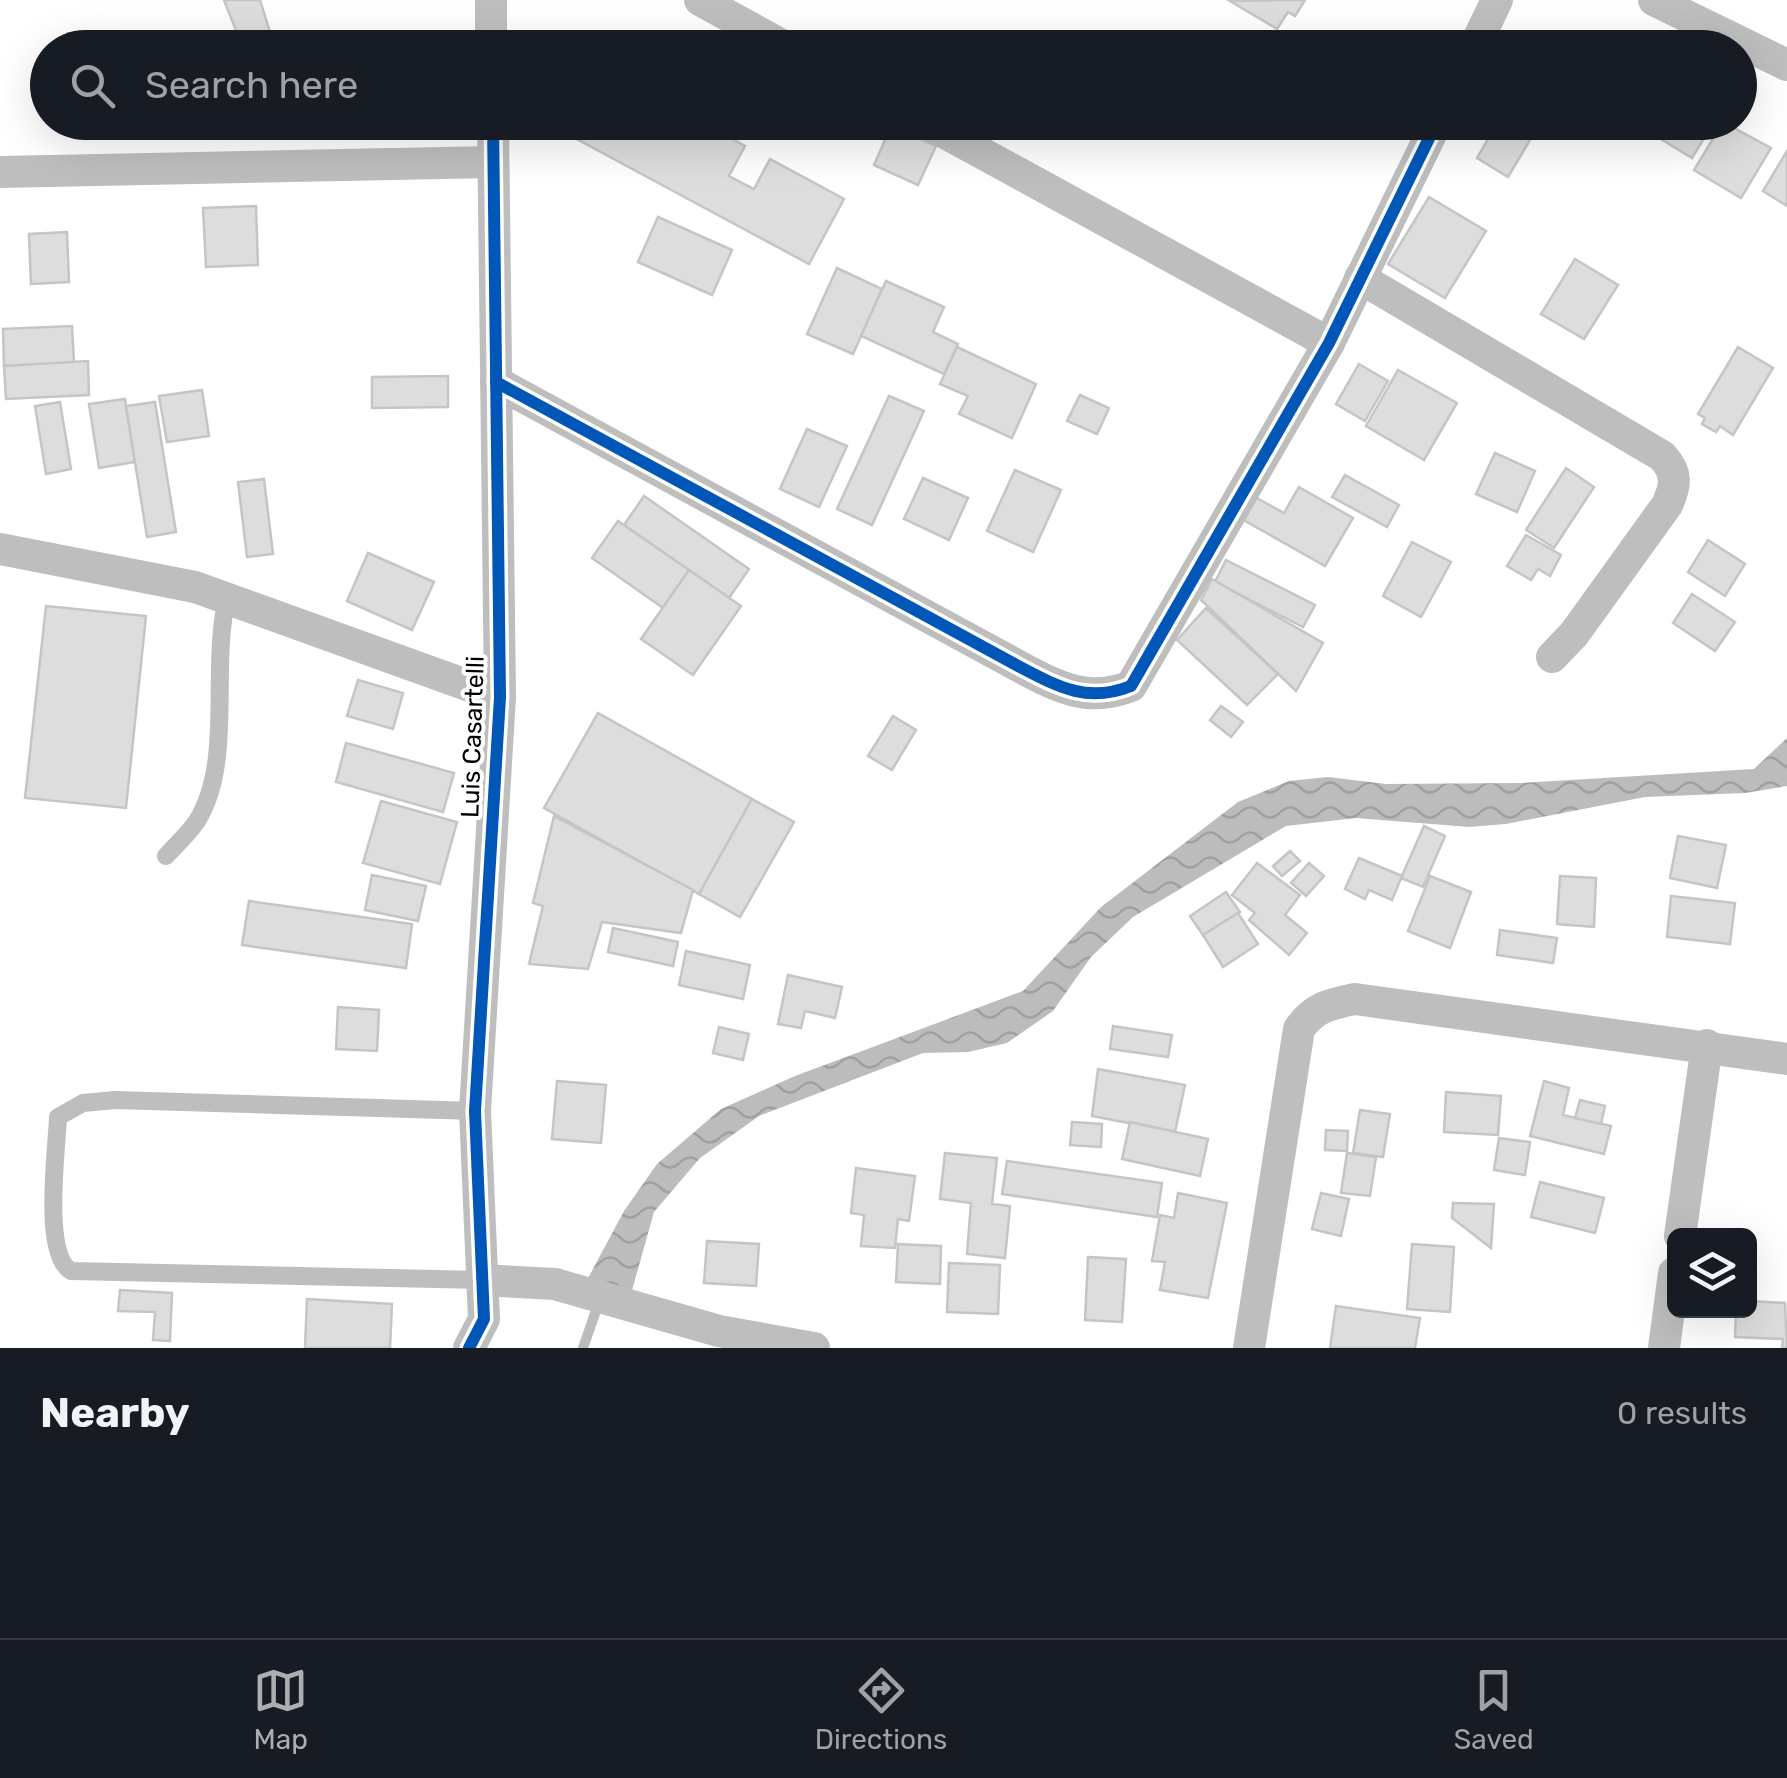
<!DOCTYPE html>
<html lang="en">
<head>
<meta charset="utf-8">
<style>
  :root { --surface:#171b24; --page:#242831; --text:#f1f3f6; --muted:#9ea1a6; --line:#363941; --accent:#adaeaf }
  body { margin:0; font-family:Rubik,sans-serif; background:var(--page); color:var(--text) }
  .controls { position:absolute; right:30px; bottom:30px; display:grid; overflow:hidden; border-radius:15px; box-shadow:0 10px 40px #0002 }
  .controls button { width:90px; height:90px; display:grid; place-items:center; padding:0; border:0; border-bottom:2px solid var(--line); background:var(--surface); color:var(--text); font:50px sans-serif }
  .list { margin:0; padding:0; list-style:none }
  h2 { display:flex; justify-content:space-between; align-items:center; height:130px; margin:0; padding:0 40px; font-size:42px }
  h2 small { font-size:32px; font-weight:400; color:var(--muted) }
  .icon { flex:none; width:55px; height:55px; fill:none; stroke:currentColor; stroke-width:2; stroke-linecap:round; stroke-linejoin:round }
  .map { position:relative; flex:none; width:1787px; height:1348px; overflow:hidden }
  .search { position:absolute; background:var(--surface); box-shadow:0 10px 40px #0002; left:30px; right:30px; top:30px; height:110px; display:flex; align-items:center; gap:25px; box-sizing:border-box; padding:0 35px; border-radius:55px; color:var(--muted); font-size:38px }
  .sheet { height:290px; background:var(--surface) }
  nav { display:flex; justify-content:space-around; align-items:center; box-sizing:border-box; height:140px; border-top:2px solid var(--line); background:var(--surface); font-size:28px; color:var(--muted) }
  nav a { display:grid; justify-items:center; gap:5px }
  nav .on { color:var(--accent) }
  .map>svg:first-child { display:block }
</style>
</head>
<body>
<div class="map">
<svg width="1787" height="1348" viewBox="0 0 1787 1348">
  <defs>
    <pattern id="water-waves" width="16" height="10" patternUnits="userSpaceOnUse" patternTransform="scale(2.5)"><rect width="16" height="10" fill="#bcbcbc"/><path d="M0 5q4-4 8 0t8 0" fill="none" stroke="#a0a0a0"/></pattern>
  </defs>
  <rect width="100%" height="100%" fill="#fff"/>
  <path fill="url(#water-waves)" d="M1787 738V786L1745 793 1645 797 1506 824 1469 827 1356 818 1286 826 1133 917 1091 957 1053 1011 1007 1043 968 1052 923 1053 759 1116 700 1158 654 1212 631 1294 586 1282 624 1211 657 1164 721 1109 795 1076 1023 991 1101 907 1238 802 1289 781 1328 777 1386 784 1521 783 1754 769Z"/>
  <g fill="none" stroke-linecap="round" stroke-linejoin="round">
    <path stroke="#bcbcbc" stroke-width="10" d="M583 1348 599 1302"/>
  </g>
  <g fill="#ddd" stroke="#c5c5c5" stroke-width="2.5">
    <path d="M224 0H260L275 48H243Z"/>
    <path d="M1305 0 1295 16 1288 12 1277 29 1230 1Z"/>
    <path d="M545 122H701L745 146 729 176 754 189 770 159 844 199 809 264Z"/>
    <path d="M1498 122 1530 140 1508 177 1477 158Z"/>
    <path d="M1633 122H1714L1692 158Z"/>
    <path d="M1723 122 1771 148 1741 198 1694 170Z"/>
    <path d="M891 126 936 146 918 185 874 165Z"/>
    <path d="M1787 151V206L1763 191Z"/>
    <path d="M1429 197 1486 231 1445 298 1388 264Z"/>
    <path d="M256 206 258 265 206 267 203 208Z"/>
    <path d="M658 217 732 250 712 295 638 262Z"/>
    <path d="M67 232 69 282 31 284 29 234Z"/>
    <path d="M1575 259 1618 285 1584 339 1541 314Z"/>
    <path d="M837 268 882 289 853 354 807 334Z"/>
    <path d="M886 281 944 307 933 332 958 344 944 374 861 336Z"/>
    <path d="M72 326 74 363 4 366 3 329Z"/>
    <path d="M957 347 1036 384 1012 438 959 414 968 396 940 384Z"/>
    <path d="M1738 347 1773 368 1733 435 1720 426 1716 432 1702 424 1705 418 1698 414Z"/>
    <path d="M88 361 89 395 6 399 4 366Z"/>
    <path d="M1359 364 1388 381 1365 421 1336 404Z"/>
    <path d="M1398 370 1457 403 1424 460 1366 426Z"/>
    <path d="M448 376V407L372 408V377Z"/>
    <path d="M202 390 209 436 167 442 159 396Z"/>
    <path d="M1080 395 1109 408 1097 434 1067 421Z"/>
    <path d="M889 396 924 411 872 525 837 509Z"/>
    <path d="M125 399 135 462 99 468 89 404Z"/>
    <path d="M60 402 71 469 46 474 35 406Z"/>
    <path d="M155 402 176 532 147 537 126 406Z"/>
    <path d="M807 429 847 446 819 507 780 489Z"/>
    <path d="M1495 453 1535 471 1517 512 1476 494Z"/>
    <path d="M1566 468 1594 487 1554 548 1526 530Z"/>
    <path d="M1015 470 1061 490 1033 552 987 531Z"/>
    <path d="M1345 475 1399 505 1387 527 1332 497Z"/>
    <path d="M923 478 968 498 949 540 904 519Z"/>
    <path d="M264 479 273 554 247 557 238 482Z"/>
    <path d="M1299 487 1353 518 1325 566 1240 518 1253 496 1284 513Z"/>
    <path d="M644 496 749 569 729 598 624 525Z"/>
    <path d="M618 521 689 570 663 608 592 558Z"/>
    <path d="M1526 535 1561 555 1550 576 1538 569 1531 580 1507 566Z"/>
    <path d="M1708 540 1745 564 1725 596 1688 572Z"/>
    <path d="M1412 542 1451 562 1421 617 1383 596Z"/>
    <path d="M368 553 434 582 412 630 347 601Z"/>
    <path d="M1226 560 1315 605 1303 627 1215 582Z"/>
    <path d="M689 570 741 606 693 675 641 639Z"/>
    <path d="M1212 579 1323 643 1296 691 1201 600Z"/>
    <path d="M1692 594 1735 622 1715 651 1673 623Z"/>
    <path d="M46 606 146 616 126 808 25 798Z"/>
    <path d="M1206 608 1278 674 1247 705 1177 640Z"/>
    <path d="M358 680 403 693 393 729 347 716Z"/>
    <path d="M1221 706 1243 722 1231 737 1210 720Z"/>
    <path d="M598 713 752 799 699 894 544 808Z"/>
    <path d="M893 716 916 730 892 770 868 756Z"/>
    <path d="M346 743 454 773 443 812 336 782Z"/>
    <path d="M752 799 794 822 740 917 699 894Z"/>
    <path d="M381 801 457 822 440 884 363 863Z"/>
    <path d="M554 816 693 890 681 933 602 922 588 969 529 964 543 906 533 903Z"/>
    <path d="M1424 826 1445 836 1423 887 1401 878Z"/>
    <path d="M1678 836 1726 845 1717 888 1670 878Z"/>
    <path d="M1290 851 1300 861 1282 876 1273 866Z"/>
    <path d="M1359 858 1402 876 1392 900 1369 890 1365 899 1345 889Z"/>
    <path d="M1257 863 1300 895 1285 915 1307 933 1289 955 1249 920 1255 913 1232 895Z"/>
    <path d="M1309 863 1324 876 1306 896 1291 883Z"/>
    <path d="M372 875 426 886 418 921 365 910Z"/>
    <path d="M1430 876 1471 892 1450 948 1408 931Z"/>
    <path d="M1560 876 1596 878 1594 927 1557 924Z"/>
    <path d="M1226 892 1240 912 1203 935 1190 916Z"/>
    <path d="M1671 896 1735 903 1730 944 1667 937Z"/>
    <path d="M249 901 412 924 406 968 242 945Z"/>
    <path d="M1238 913 1258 944 1223 967 1203 935Z"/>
    <path d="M613 928 678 942 673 966 608 952Z"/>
    <path d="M1500 930 1557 938 1553 963 1497 955Z"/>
    <path d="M686 951 750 965 743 999 679 985Z"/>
    <path d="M788 975 842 987 835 1018 805 1011 801 1028 778 1024Z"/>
    <path d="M338 1007 379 1010 377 1051 336 1049Z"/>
    <path d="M1113 1026 1172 1035 1168 1057 1110 1049Z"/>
    <path d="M719 1027 749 1034 743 1060 713 1053Z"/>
    <path d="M1098 1069 1185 1085 1175 1132 1092 1116Z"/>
    <path d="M557 1081 606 1085 601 1143 552 1139Z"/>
    <path d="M1544 1081 1569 1088 1563 1115 1611 1126 1604 1154 1530 1136Z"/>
    <path d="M1446 1092 1501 1096 1498 1135 1444 1132Z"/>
    <path d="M1580 1100 1605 1106 1601 1124 1575 1118Z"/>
    <path d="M1360 1110 1390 1114 1383 1157 1353 1153Z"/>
    <path d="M1072 1122 1102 1124 1101 1147 1070 1145Z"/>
    <path d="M1130 1122 1208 1139 1200 1176 1122 1159Z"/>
    <path d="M1326 1130 1348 1131 1347 1151 1325 1150Z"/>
    <path d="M1499 1138 1530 1142 1525 1175 1494 1170Z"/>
    <path d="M945 1153 997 1158 992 1204 1010 1206 1005 1258 967 1254 971 1203 940 1199Z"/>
    <path d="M1347 1153 1376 1157 1370 1196 1341 1193Z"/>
    <path d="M1007 1161 1162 1183 1157 1217 1002 1194Z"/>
    <path d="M856 1168 915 1176 909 1221 898 1219 895 1248 861 1246 864 1215 851 1213Z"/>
    <path d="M1540 1182 1604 1198 1595 1233 1531 1217Z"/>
    <path d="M1178 1193 1227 1203 1208 1298 1160 1290 1165 1262 1152 1261 1160 1215 1174 1218Z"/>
    <path d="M1321 1193 1349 1199 1341 1236 1312 1229Z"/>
    <path d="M1453 1203 1494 1204 1491 1248 1452 1218Z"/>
    <path d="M707 1241 759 1244 756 1286 704 1283Z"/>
    <path d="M898 1244 941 1246 940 1284 896 1282Z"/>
    <path d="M1412 1244 1454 1247 1450 1312 1407 1309Z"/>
    <path d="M1088 1257 1126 1259 1122 1322 1085 1320Z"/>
    <path d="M949 1263 1000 1265 998 1314 947 1312Z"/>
    <path d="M120 1290 172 1293 170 1341 153 1340 155 1312 118 1311Z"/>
    <path d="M307 1299 392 1304 390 1348H305Z"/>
    <path d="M1750 1301 1785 1303 1787 1348H1782L1783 1339 1735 1337 1736 1310H1750Z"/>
    <path d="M1336 1306 1420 1318 1415 1348H1330Z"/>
  </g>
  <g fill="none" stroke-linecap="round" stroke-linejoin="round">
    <g stroke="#bebebe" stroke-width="18">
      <path d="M166 856C176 845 189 833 197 821 234 762 210 667 227 599"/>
      <path d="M475 1111 115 1100 83 1103 58 1117C57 1149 42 1254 71 1271L481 1280"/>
    </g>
    <g stroke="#bebebe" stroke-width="32">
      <path d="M491 0V48"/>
      <path d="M700 0 787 48"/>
      <path d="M1654 0 1787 65"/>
      <path d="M1474 48 1497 0"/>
      <path d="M925 122 1329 343"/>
      <path d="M0 172 493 162"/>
      <path d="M1360 278 1662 456C1678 473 1676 485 1667 505L1574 634 1552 657"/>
      <path d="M496 382 1022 668C1060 688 1089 703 1131 686L1329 343 1437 122"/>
      <path d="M0 549 195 587 500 697"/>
      <path d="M1680 1236 1707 1045"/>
      <path d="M481 1280 555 1284 719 1331 814 1348"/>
      <path d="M469 1348 484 1319 475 1111 500 697 493 122"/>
      <path d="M1249 1348 1299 1029C1314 1007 1330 1004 1355 999L1787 1059"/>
      <path d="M1664 1348 1674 1273"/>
    </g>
    <defs>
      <g id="cycleway">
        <path d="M496 382 1022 668C1060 688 1089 703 1131 686L1329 343 1437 122"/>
        <path d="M469 1348 484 1319 475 1111 500 697 493 122"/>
      </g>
    </defs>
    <use href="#cycleway" stroke="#fff" stroke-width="19"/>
    <use href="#cycleway" stroke="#0057b8" stroke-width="12"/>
  </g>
  <g text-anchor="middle" stroke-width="8" stroke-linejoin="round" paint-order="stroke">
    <g font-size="25" fill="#000" stroke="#fff">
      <text transform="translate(472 737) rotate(-88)" y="9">Luis Casartelli</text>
    </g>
  </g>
</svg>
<div class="controls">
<button><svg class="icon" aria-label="layers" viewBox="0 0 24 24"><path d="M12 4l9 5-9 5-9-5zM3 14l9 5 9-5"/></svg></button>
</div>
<div class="search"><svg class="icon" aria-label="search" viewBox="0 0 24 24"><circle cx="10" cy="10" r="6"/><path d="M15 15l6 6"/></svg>Search here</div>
</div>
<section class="sheet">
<h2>Nearby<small>0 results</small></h2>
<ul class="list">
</ul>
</section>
<nav>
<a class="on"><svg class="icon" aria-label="map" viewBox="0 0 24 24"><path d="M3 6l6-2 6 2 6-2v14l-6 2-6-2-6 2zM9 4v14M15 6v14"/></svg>Map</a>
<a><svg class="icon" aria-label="directions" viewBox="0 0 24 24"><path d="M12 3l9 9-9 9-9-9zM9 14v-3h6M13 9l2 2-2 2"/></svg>Directions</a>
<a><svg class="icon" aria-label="saved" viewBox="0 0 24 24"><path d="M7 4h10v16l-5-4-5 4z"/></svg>Saved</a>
</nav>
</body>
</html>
